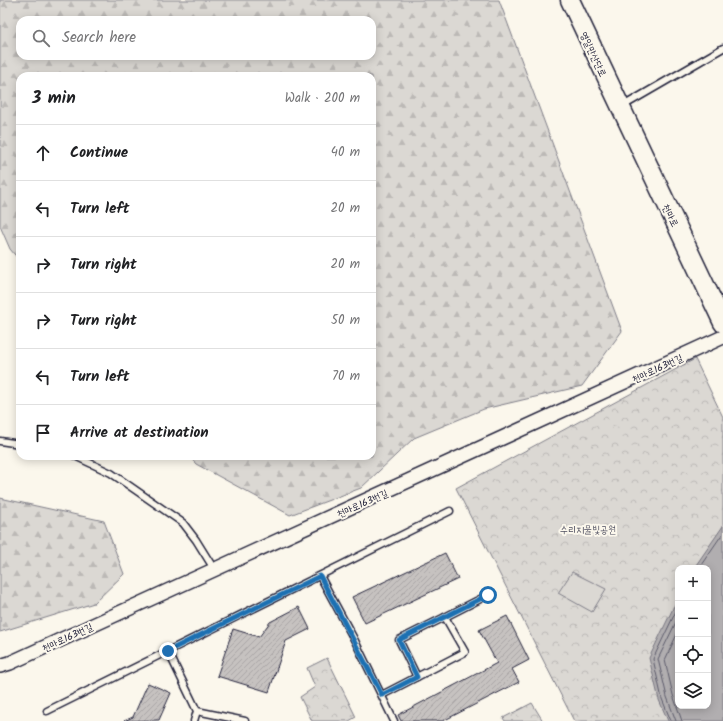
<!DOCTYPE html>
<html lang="en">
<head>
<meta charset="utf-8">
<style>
  :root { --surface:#fff; --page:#f2f2f2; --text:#202124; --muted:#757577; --line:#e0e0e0 }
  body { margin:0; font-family:Kalam,"Poor Story",sans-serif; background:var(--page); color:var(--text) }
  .controls { position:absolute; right:12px; bottom:12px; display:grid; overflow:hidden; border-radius:8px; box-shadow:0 2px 10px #0003 }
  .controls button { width:36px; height:36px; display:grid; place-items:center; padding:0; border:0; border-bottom:1px solid var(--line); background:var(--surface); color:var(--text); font:20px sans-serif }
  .stop { position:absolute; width:12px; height:12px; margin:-9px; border:3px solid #1f6fb2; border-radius:50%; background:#fff }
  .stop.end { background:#1f6fb2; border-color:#fff; box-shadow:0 1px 4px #0008 }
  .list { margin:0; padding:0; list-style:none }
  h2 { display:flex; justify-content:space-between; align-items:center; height:52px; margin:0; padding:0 16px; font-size:17px }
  h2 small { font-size:13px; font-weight:400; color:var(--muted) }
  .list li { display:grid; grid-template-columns:26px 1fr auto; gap:12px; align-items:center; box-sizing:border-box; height:56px; padding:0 16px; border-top:1px solid var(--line) }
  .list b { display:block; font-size:15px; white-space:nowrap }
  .list em { font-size:13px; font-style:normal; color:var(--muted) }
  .icon { flex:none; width:22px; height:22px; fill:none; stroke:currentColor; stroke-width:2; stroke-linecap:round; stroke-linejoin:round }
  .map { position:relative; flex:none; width:723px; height:721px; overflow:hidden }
  .search { position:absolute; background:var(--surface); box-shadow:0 2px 10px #0003; left:16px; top:16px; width:360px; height:44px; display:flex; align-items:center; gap:10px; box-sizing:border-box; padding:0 14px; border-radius:12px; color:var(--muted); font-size:15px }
  .panel { position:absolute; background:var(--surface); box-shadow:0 2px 10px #0003; left:16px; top:72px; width:360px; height:388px; border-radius:12px }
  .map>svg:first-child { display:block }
</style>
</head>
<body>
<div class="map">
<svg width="723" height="721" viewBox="0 0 723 721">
  <defs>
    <pattern id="forest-firs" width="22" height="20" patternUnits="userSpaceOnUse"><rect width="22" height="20" fill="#dbd8d3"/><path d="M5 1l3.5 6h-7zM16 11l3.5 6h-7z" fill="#bcb9b6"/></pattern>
    <pattern id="park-crowns" width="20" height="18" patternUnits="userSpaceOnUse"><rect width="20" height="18" fill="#dbd8d3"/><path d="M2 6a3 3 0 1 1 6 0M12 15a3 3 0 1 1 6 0" fill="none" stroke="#bcb9b6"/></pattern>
    <pattern id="building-hatch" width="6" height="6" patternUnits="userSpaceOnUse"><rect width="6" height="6" fill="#c6c2c0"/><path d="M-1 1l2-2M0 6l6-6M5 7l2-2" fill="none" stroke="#aaa6a6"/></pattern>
  </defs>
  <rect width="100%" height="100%" fill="#fbf7ec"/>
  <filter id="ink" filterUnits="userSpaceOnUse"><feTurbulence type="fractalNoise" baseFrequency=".025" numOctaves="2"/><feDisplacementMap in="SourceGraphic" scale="8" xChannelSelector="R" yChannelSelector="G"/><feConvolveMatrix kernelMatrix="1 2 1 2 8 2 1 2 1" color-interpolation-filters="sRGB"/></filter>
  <g filter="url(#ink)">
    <g fill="url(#forest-firs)" stroke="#7e7d87" fill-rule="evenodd">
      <path d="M0 0H499L622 331 582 386 484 409 414 438 361 488 290 515 196 464 189 456H372V76H20V261L10 249 0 226ZM20 20H372V56H20Z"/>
      <path d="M0 498 104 521 124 574 94 603 0 632Z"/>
    </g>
    <g fill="url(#park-crowns)" stroke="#7e7d87" fill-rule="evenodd">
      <path d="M695 359 723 417V721H574L456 488ZM678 568H708V706H678Z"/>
      <path d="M327 658 356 717 349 721H312L300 697 315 687 307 668Z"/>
      <path d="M532 703 543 721H505L503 718Z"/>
    </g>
    <path fill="#dbd8d3" stroke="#7e7d87" d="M572 572 606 589 592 612 558 593Z"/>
    <path fill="#b1aeb0" stroke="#787681" d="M723 526V721H668L659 700 649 658 678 598V706H708V568H694Z"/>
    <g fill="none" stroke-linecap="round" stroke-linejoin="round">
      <g stroke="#5b5a6a" stroke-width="1">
        <path d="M699 568 723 533"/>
        <path d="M678 632 665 660 673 695 682 721"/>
        <path d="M671 721 662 699 653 659 678 607"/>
        <path d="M676 721 667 697 658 659 678 618"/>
      </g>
    </g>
    <g fill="url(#building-hatch)" stroke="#22223b">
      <path d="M445 553 458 579 365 623 352 597Z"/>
      <path d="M299 607 310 629 286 641 269 692 217 676 233 629 259 637 270 622Z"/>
      <path d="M507 616 529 660 512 669 519 682 443 721H401L398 715 497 663 479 630Z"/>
      <path d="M148 683 171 693 159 720 124 721 133 717Z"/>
    </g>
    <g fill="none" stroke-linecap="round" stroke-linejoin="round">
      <defs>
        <g id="lane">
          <path d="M623 106 723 48"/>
          <path d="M0 441 20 444"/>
          <path d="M75 456 111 473 183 523 196 540 214 569"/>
          <path d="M320 576 355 641 394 721"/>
          <path d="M168 651 197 711 194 721"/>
          <path d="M417 677 399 640 445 617"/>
          <path d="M382 695 465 652 445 617 488 595"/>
          <path d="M47 711 450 511"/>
          <path d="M197 711 245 721"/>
        </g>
        <path id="street" d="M0 666 10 663C248 554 486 446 723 337"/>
        <path id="secondary" d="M570 0 723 323"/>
      </defs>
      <use href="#lane" stroke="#22223b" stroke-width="9"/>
      <use href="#street" stroke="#22223b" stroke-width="16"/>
      <use href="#secondary" stroke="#22223b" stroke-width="21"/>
      <use href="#lane" stroke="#fbf7ec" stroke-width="6"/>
      <use href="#street" stroke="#fbf7ec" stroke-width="13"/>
      <use href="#secondary" stroke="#fbf7ec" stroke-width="18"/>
    </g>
  </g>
  <g fill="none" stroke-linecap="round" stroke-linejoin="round" filter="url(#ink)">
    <path stroke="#1f6fb2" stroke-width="5" d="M168 651 320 576 382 695 417 677 399 640 488 595"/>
  </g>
  <g text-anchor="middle" stroke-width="4" stroke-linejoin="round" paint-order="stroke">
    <g font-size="10" fill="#22223b" stroke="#fbf7ec">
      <text transform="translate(594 54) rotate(65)" y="4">영일만산단로</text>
      <text transform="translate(671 215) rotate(64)" y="4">천마로</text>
      <text transform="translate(657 368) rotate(-25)" y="4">천마로163번길</text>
      <text transform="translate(362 503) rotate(-24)" y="4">천마로163번길</text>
      <text transform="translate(67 637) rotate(-25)" y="4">천마로163번길</text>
    </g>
    <g font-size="10" fill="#505061" stroke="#fbf7ec">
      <text x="588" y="533">수리지물빛공원</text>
    </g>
  </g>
</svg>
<div class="controls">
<button>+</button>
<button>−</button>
<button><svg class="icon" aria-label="locate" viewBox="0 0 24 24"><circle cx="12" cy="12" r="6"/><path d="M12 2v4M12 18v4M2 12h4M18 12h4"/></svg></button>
<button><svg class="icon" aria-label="layers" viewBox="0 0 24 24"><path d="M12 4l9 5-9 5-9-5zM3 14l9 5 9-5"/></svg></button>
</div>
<div class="stop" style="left:488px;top:595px"></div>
<div class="stop end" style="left:168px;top:651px"></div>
<div class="search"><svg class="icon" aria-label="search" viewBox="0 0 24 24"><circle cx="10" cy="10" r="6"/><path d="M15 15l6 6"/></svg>Search here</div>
<section class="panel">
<h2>3 min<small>Walk · 200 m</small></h2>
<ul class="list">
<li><svg class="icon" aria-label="ahead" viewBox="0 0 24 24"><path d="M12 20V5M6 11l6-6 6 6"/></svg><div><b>Continue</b></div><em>40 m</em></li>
<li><svg class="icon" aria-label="left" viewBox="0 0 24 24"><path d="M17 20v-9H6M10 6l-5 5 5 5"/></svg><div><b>Turn left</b></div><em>20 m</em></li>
<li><svg class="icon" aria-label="right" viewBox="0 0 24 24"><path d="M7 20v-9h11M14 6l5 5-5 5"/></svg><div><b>Turn right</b></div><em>20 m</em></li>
<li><svg class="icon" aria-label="right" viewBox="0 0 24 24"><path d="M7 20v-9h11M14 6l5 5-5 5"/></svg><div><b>Turn right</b></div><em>50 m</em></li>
<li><svg class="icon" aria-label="left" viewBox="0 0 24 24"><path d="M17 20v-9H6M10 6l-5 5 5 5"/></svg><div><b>Turn left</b></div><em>70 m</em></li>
<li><svg class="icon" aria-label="arrive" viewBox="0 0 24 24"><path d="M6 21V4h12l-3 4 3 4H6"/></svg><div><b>Arrive at destination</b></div></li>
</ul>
</section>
</div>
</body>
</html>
